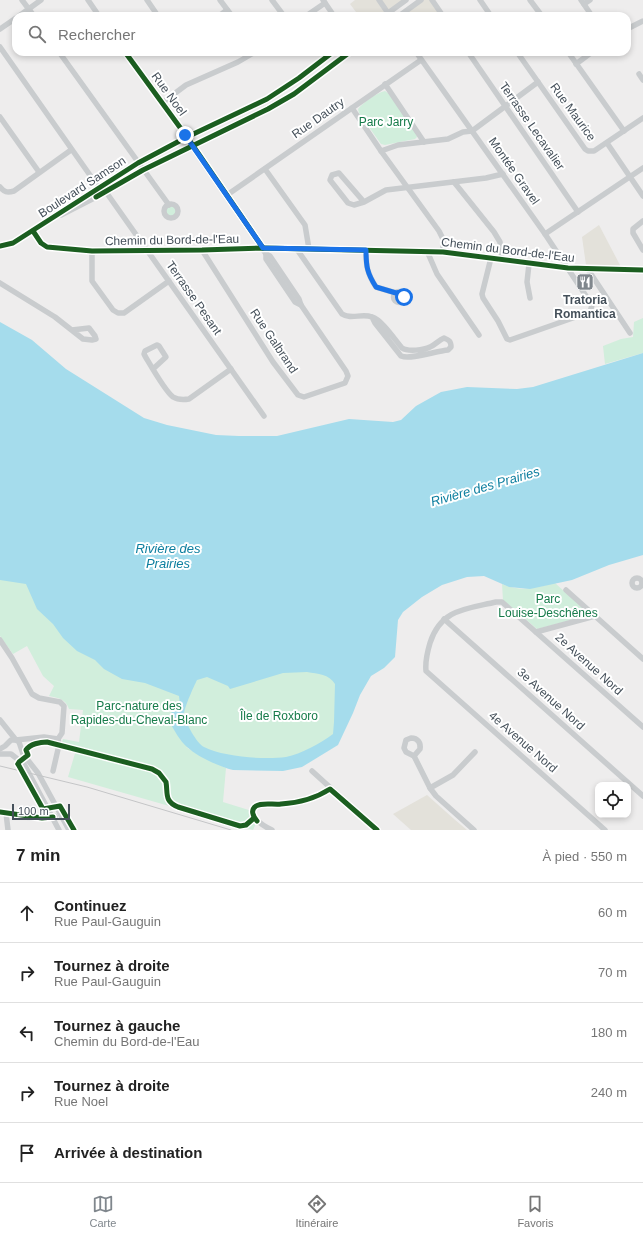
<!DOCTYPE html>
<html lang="fr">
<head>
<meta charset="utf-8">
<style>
  :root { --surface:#fff; --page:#f2f2f2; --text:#222; --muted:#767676; --line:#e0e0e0; --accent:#80878d }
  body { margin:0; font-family:Helvetica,sans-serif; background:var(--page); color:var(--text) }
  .controls { position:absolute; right:12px; bottom:12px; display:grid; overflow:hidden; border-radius:8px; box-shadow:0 2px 6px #0003 }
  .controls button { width:36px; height:36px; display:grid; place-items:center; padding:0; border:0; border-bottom:1px solid var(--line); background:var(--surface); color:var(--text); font:20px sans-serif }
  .scale { position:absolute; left:12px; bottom:10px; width:58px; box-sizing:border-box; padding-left:4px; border:2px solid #45505a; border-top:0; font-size:11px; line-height:14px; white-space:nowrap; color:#45505a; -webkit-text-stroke:3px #fff; paint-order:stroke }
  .stop { position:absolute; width:12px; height:12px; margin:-9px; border:3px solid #1a73e8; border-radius:50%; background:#fff }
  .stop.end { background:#1a73e8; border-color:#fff; box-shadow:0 1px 4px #0008 }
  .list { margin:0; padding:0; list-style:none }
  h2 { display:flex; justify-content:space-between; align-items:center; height:52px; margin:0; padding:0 16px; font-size:17px }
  h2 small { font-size:13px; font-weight:400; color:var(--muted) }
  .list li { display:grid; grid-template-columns:26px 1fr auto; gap:12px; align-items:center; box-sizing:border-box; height:60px; padding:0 16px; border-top:1px solid var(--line) }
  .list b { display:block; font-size:15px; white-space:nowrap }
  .list p { margin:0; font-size:13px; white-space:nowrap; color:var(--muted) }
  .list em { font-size:13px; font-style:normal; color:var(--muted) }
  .icon { flex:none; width:22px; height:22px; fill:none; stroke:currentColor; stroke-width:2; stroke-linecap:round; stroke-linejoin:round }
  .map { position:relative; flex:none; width:643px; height:830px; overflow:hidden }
  .search { position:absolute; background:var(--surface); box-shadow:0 2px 6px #0003; left:12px; right:12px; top:12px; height:44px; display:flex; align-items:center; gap:10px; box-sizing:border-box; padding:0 14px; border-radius:12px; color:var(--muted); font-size:15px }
  .sheet { height:352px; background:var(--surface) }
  nav { display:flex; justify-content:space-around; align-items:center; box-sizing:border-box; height:56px; border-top:1px solid var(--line); background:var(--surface); font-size:11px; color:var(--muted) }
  nav a { display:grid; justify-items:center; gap:2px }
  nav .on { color:var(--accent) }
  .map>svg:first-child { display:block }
</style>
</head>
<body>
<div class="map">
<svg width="643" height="830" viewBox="0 0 643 830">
  <rect width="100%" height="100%" fill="#eeeded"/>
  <g fill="#e3e1da">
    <path d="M355 0H404L384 16H359L350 4Z"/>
    <path d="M421 0H432L443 16H399Z"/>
    <path d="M599 225 621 267 586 265 582 237Z"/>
    <path d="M427 795 454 819 467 830H411L393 814Z"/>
  </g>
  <g fill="#d1eedc">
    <path d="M385 91 389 94 416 133 417 137 415 139 385 145 381 144 359 113 358 109C364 102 376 93 385 91Z"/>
    <circle cx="171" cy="211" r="7"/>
    <path d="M643 318V353L605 364 603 346 621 339 633 337 634 322Z"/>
    <path d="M0 548 344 656 337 737 295 762 248 765 186 747 194 752 226 768 223 802 252 811 257 821 253 830 68 777 76 750 61 746 63 739 79 742 83 710 69 709C66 699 58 698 49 696L54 686 43 676 27 646 13 654 0 636Z"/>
    <path d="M555 583 586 611V616L537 629 503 600 502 584C522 593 535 587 555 583Z"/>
  </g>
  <path fill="#a5dcec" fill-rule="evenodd" d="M0 322 32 340 66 369 144 418 167 425 216 435 239 436H277L349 419 393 422 401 420 416 406 441 392 467 387 517 389 533 387 643 353V555L609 565 572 580 530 589 509 587 484 576 467 577 442 585 422 597 403 612 398 620 395 657 384 668 371 676 360 695 353 713 338 745 302 767 283 771 233 770C220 767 198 757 187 747 180 741 174 730 169 721L170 714 180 704 179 696 145 683 122 679 104 669 95 660 77 651 63 638 53 624 37 609 26 584 0 580ZM307 672C318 674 329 674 335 684L334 722 333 734C321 743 301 754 286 757 265 760 224 757 204 747 197 744 185 722 184 714 184 708 194 686 197 680L207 677 228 686 230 689 283 673Z"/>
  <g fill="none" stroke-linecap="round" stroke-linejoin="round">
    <g stroke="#c9ccce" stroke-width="5.5">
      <path d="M22 0 34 16"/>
      <path d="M88 0 99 16"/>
      <path d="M147 0 158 16"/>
      <path d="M220 0 232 16"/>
      <path d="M272 0 284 16"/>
      <path d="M323 0 334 16"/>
      <path d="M379 0 390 16"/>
      <path d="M432 0 443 16"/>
      <path d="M480 0 491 16"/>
      <path d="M530 0 542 16"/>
      <path d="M581 0 592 16"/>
      <path d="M584 4 590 0"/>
      <path d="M19 16 41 0"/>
      <path d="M219 16 227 10"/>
      <path d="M306 16 325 3"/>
      <path d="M384 16 406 0"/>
      <path d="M399 16 421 0"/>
      <path d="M0 29 16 18"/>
      <path d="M627 29 643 21"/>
      <path d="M0 47 99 188"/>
      <path d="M59 52 169 205"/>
      <path d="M125 52 187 137 266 254 270 256 299 299 301 305 346 371 348 376 345 383 304 397 298 395 273 362 202 250"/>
      <path d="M416 52 545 234 592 305 590 312 510 340 507 339 498 321 483 298 482 294 491 258"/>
      <path d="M468 52 578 212"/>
      <path d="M517 52 585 149 588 151H594L643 118"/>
      <path d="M568 52 624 131"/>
      <path d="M576 64 592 52"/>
      <path d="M639 74 643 80"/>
      <path d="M385 84 424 142"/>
      <path d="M162 103 186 85 238 62 255 52"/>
      <path d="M352 108 381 151 439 231 443 239V252"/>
      <path d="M0 117 39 172"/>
      <path d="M607 143 643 196"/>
      <path d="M381 151 398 145 448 139 463 132 472 131 538 82"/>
      <path d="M265 169 305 225 309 249"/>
      <path d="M454 182 494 232 500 242 502 260"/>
      <path d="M0 187C4 192 7 193 14 191L71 150"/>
      <path d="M106 192 264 416"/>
      <path d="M227 195 421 60"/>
      <path d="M364 202 339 173 332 175 330 180 348 203 354 205 364 202 386 190 486 178 503 174"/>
      <circle cx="171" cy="211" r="7"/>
      <path d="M61 215 106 192 143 170 268 109 294 94 350 52"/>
      <path d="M643 221 633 229V233L643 250"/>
      <path d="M33 231 41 243 47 247 92 251 202 250 263 248 443 252 568 268 643 270"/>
      <path d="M545 234 643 168"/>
      <path d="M0 246 13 243 138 163 187 137 267 99 299 78 333 52"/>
      <path d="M296 248 342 314C351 320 362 313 372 317 382 320 395 340 402 348 408 352 424 350 430 347 435 345 439 340 444 338 449 340 451 341 451 347L448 350C436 351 411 360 401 356L375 323 372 317"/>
      <path d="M366 250C366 266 367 273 376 287L396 293"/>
      <path d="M92 251V281L113 310 118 313H124L169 281"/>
      <path d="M427 251 437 274 479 335"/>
      <path d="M266 254V259L295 302 301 305"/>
      <path d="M529 264 527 282 530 298"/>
      <path d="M587 268 630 333"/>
      <path d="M0 283 55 317 83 339 92 340 96 339 95 336 89 328 72 330"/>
      <circle cx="399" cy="297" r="5.5"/>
      <path d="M153 369 166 357 159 346 157 345 145 351 144 354 145 356C151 366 165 391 173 397 178 400 183 400 189 399L231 369"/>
      <circle cx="637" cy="583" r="5"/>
      <path d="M566 590 643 659"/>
      <path d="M444 619 643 796"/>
      <path d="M536 632 595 616"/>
      <path d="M0 640 12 658 32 694 39 698 60 702 64 706 62 733 58 739"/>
      <path d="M0 720 16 740 44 737 58 739"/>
      <path d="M411 738C418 738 421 743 420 749L414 756 406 752 404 748 406 740Z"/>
      <path d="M0 749 5 746 11 740H16L19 742 23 754 38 773 69 830"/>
      <path d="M0 754H11L24 764 59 830"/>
      <path d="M414 756 430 788 436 796 474 830"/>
      <path d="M53 771 59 745 58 739"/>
      <path d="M312 771 377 830"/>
      <path d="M430 788 453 775 475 752"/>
      <path d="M0 812C15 815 42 822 55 816"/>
      <path d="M6 813 8 830"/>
      <path d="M272 830C265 827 240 812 258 805 264 802 273 805 280 804 297 803 316 798 330 789"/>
      <path d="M605 830 426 671C425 661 427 653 430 643 441 609 466 609 496 602H502L643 727"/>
    </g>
    <path stroke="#c4c5c7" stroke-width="1" d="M0 766 87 787 231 830"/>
    <defs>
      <g id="cycleway">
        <path d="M125 52 187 137 263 248"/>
        <path d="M96 197 143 170 268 109 294 94 350 52"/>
        <path d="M33 231 41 243 47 247 92 251 202 250 263 248 443 252 568 268 643 270"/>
        <path d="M0 246 13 243 138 163 187 137 267 99 299 78 333 52"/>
        <path d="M18 764 19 762 28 755 26 750C30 744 40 742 47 742L152 769 159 773 166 782C168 794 164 801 178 807L240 826 246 825 254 818"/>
        <path d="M18 764 43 809 60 806 74 830"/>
        <path d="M0 812 42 818 53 817"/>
        <path d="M257 821C253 816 250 810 256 806 262 802 274 805 281 804 298 803 316 798 330 789L377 830"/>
      </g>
    </defs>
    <use href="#cycleway" stroke="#fff" stroke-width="8"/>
    <use href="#cycleway" stroke="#1b5e20" stroke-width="5"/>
  </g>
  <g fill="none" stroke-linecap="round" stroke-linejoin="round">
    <path stroke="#1a73e8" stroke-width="5" d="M185 135 263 248 366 250C366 266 367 273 376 287L396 293 401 292 404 294V297"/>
  </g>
  <defs>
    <symbol id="restaurant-square" viewBox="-11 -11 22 22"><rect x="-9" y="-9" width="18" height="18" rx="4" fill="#80878d" stroke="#fff"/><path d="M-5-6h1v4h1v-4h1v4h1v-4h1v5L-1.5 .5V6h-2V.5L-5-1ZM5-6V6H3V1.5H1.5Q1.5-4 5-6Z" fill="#fff"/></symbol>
  </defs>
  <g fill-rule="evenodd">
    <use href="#restaurant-square" x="575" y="272" width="20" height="20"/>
  </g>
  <g text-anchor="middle" stroke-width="4" stroke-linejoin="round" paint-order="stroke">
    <g font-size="12" fill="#45505a" stroke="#fff">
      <text transform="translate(169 94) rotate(54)" y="4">Rue Noel</text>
      <text transform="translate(573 112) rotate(54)" y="4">Rue Maurice</text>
      <text transform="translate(318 118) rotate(-35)" y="4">Rue Dautry</text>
      <text transform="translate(532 126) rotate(55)" y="4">Terrasse Lecavalier</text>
      <text transform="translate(514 171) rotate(55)" y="4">Montée Gravel</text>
      <text transform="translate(82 187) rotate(-33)" y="4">Boulevard Samson</text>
      <text transform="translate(172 240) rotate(-1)" y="4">Chemin du Bord-de-l'Eau</text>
      <text transform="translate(508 250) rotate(7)" y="4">Chemin du Bord-de-l'Eau</text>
      <text transform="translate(194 298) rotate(55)" y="4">Terrasse Pesant</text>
      <text transform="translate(274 341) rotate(56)" y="4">Rue Galbrand</text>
      <text transform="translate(589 664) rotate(42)" y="4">2e Avenue Nord</text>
      <text transform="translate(551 699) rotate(42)" y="4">3e Avenue Nord</text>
      <text transform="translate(523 742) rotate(41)" y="4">4e Avenue Nord</text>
    </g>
    <g font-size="12" fill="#167b4a" stroke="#fff">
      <text x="386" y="126">Parc Jarry</text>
      <text x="548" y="603">Parc<tspan x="548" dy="14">Louise-Deschênes</tspan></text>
      <text x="139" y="710">Parc-nature des<tspan x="139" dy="14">Rapides-du-Cheval-Blanc</tspan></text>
      <text x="279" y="720">Île de Roxboro</text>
    </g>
    <g font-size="12" font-weight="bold" fill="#45505a" stroke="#fff">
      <text x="585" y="304">Tratoria<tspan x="585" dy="14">Romantica</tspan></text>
    </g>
    <g font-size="13" font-style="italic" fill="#0c7e9f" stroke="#fff">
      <text transform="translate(485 486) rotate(-16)" y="5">Rivière des Prairies</text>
      <text x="168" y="553">Rivière des<tspan x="168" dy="15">Prairies</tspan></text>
    </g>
  </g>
</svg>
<div class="controls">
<button><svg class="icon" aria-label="locate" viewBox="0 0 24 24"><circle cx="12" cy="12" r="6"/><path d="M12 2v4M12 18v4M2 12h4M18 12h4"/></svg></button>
</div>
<div class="scale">100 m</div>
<div class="stop" style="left:404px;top:297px"></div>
<div class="stop end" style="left:185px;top:135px"></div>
<div class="search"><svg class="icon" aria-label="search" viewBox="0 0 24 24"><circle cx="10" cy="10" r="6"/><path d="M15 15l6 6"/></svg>Rechercher</div>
</div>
<section class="sheet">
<h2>7 min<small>À pied · 550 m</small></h2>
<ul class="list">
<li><svg class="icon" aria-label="ahead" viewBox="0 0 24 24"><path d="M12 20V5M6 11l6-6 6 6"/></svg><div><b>Continuez</b><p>Rue Paul-Gauguin</p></div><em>60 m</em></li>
<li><svg class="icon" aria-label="right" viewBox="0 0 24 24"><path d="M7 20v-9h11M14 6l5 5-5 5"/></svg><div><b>Tournez à droite</b><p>Rue Paul-Gauguin</p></div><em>70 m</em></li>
<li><svg class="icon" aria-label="left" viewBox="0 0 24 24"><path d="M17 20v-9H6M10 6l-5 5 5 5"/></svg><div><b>Tournez à gauche</b><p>Chemin du Bord-de-l'Eau</p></div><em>180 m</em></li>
<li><svg class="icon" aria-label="right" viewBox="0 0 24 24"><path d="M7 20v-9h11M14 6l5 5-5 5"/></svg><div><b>Tournez à droite</b><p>Rue Noel</p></div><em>240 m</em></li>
<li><svg class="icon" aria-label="arrive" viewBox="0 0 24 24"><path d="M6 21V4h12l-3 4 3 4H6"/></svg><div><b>Arrivée à destination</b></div></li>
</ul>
</section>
<nav>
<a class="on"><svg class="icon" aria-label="map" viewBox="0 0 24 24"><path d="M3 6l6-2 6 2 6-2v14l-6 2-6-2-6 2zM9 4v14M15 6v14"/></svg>Carte</a>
<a><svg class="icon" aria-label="directions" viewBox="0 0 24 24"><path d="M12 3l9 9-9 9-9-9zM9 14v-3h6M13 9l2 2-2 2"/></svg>Itinéraire</a>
<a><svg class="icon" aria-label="saved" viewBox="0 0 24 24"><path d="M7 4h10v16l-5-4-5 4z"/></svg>Favoris</a>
</nav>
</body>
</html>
